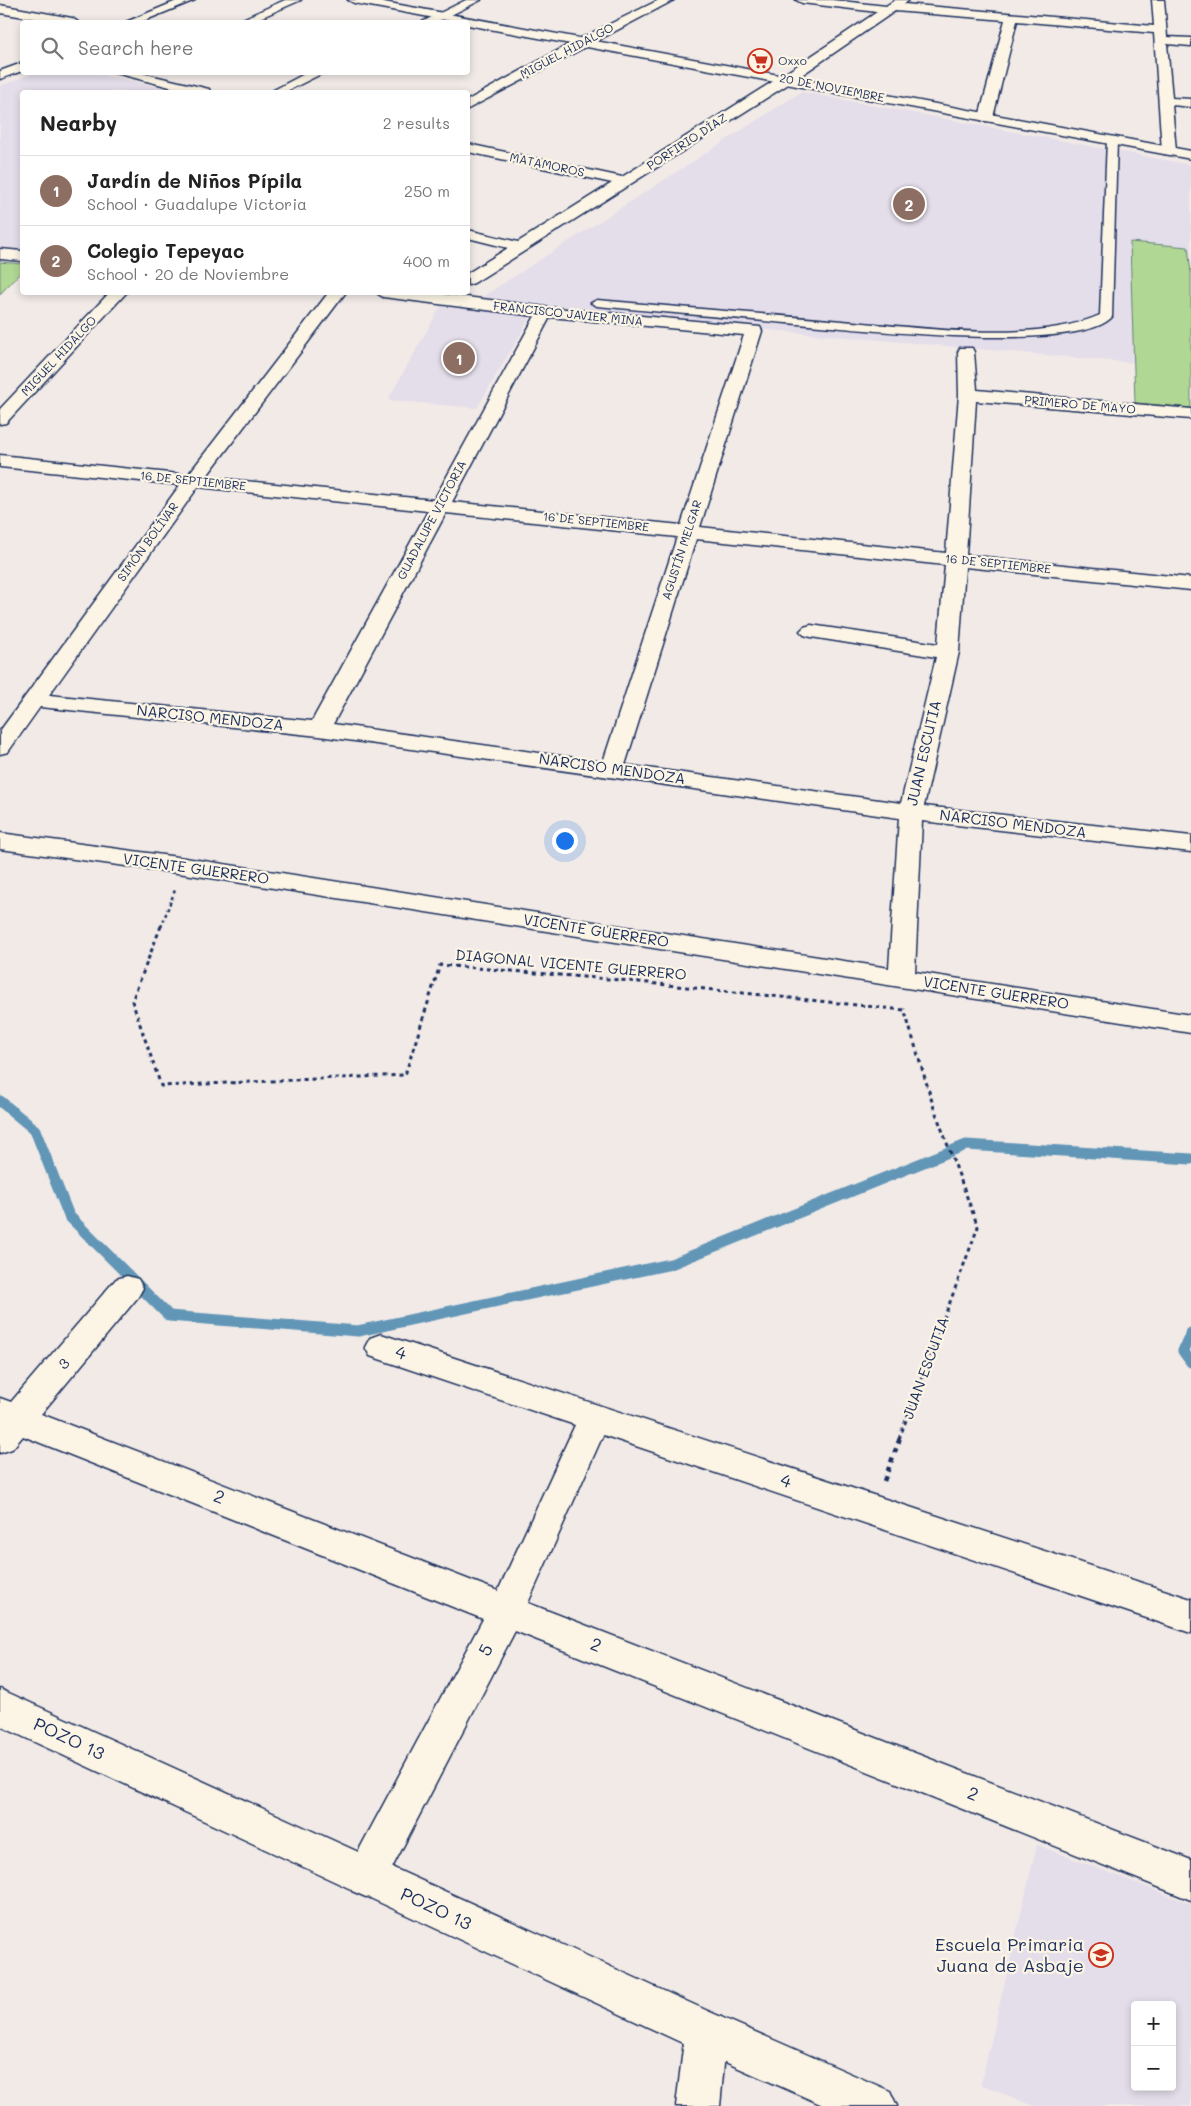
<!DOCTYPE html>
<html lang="en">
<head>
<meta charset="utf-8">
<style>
  :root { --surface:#fff; --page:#f2f2f2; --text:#222; --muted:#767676; --line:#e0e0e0; --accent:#0f766e }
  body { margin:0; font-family:Mali,sans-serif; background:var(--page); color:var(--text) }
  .controls { position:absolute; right:15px; bottom:15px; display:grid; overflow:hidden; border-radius:5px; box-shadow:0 2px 8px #0003 }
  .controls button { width:45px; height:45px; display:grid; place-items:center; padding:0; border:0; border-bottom:1px solid var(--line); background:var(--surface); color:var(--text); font:25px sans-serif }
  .you { position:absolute; left:564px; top:840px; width:18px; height:18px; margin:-12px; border:4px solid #fff; border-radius:50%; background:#1a73e8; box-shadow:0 0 0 8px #1a73e833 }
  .badge { display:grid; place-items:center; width:32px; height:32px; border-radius:50%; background:var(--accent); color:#fff; font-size:16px; font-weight:700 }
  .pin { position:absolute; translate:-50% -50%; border:2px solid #fff; box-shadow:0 1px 5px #0006 }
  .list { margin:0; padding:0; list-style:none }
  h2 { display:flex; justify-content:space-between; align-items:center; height:65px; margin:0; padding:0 20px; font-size:21px }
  h2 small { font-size:16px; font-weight:400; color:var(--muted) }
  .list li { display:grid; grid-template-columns:32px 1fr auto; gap:15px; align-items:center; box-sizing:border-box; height:70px; padding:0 20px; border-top:1px solid var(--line) }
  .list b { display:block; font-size:19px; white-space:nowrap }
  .list p { margin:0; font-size:16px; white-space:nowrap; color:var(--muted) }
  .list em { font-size:16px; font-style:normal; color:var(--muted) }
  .icon { flex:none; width:28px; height:28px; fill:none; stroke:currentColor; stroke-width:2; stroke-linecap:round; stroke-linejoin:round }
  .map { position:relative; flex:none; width:1191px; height:2106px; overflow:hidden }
  .search { position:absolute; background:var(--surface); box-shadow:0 2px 8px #0003; left:20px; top:20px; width:450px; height:55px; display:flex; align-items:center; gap:12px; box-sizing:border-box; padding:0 18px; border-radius:5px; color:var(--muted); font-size:19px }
  .panel { position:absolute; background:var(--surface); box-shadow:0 2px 8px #0003; left:20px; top:90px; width:450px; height:205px; border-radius:5px }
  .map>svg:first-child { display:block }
</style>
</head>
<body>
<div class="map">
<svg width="1191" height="2106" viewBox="0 0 1191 2106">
  <rect width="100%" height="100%" fill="#f1eae7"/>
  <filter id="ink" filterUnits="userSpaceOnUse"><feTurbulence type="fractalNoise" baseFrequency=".02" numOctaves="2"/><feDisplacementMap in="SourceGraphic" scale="10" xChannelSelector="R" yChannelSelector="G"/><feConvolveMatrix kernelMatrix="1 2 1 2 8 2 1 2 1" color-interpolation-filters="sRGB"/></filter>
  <g filter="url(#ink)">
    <g fill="#e4ddea" fill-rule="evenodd">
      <path d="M89 72 185 92H22V249L0 247V86L35 73Z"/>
      <path d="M801 92 1191 165V273L1187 247 1130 242 1134 363 473 303Z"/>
      <path d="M441 306 531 316 477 408 388 400Z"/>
      <path d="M1037 1845 1191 1904V2106H1033L981 2084ZM1135 2005H1172V2087H1135Z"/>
    </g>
    <g fill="#b0d793" stroke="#668378">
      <path d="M1130 242 1188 247 1191 273V408L1135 403Z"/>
      <path d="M0 262 22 264V271L0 294Z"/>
    </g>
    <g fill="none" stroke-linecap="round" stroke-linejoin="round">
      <g stroke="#6296b7" stroke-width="11">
        <path d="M0 1101 35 1130 69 1216 169 1316 358 1331 671 1264 966 1145 1191 1159"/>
        <path d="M1191 1333 1183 1351 1191 1362"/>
      </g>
      <defs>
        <path id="service" d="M1112 137 1117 140 1112 317C1076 356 842 327 786 323 723 317 660 312 597 306L591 303 597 300C679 307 760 314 842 321 915 327 1033 345 1100 315L1107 140Z"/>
        <g id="minor">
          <path d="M179 0H195L141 22H126Z"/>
          <path d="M285 0H301L251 22H236Z"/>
          <path d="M466 0H481L437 22H422Z"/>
          <path d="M659 0H674L468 109V100L577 40Z"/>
          <path d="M796 0H832L886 6 895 0H909L904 4 1154 26 1152 0H1164L1167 37 1191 38V46L1167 44 1172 98 1191 99V107L1172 105 1176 151 1174 154H1164L1162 151 1154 33 1017 21 993 117 986 121 981 120 979 117 1005 20 895 11 790 83 474 283 468 285V273L508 248 468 238V230L518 242 612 183 468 152V144L622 177 780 77 877 12 802 3Z"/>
          <path d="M0 5 72 18 78 22H55L0 13Z"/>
          <path d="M22 63V71L0 79V71Z"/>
          <path d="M112 72H137L209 89 210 92H189Z"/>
          <path d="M308 72H325L285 92H270Z"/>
          <path d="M0 249 22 251V261L0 259Z"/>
          <path d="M110 292H127L6 423 0 424V409Z"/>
          <path d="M329 292H346L206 477 434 500 535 316 383 297 375 292H426L545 307 760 327 762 331 700 527 946 553 959 395 958 352 960 348H972L974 352 977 390 1191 409V419L976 401 966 555 1191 578V590L965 567 959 652 924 806 1191 836V852L922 821 915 972 1191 1015V1033L185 874 0 849V833L185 858 889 968 899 818 319 736 40 707 8 752 0 754V731L180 485 0 467V455L188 475ZM550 317 744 335 681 525 452 502ZM198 487 428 511 312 721 49 695ZM446 513 677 537 603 762 333 724ZM696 539 945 565 938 644 811 625 804 627 800 631 804 635 811 637 936 657 901 803 625 765Z"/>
          <path d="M127 1276 138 1279 143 1288 138 1297 41 1414 498 1591 575 1425 370 1356 365 1347 370 1338 381 1334 1191 1599V1633L603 1435 528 1603 1191 1860V1900L515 1631 380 1891 366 1897 352 1891 346 1877 352 1863 483 1619 23 1436 12 1449 0 1453V1398L11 1402 116 1279Z"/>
          <path d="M706 2011 721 2017 727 2032 720 2106H676L685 2032 691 2017Z"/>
        </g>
        <g id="secondary">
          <path d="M348 0H373L1191 151V159L468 25V22H456L354 3Z"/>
          <path d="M0 1689 721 2017 890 2091 897 2106H825L691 2047 0 1726Z"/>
        </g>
      </defs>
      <use href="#service" stroke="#1b2f5e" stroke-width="3"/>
      <use href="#minor" stroke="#1b2f5e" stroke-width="3"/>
      <use href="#secondary" stroke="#1b2f5e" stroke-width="3"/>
      <path stroke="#1b2f5e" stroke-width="2.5" stroke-dasharray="3 3" stroke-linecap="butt" d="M161 927 175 890"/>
      <g stroke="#1b2f5e" stroke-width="3" stroke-dasharray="4 4" stroke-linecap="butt">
        <path d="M161 926 132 1001 161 1086 405 1075 440 965 620 980 904 1010"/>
        <path d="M899 1439 978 1227 934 1108 904 1009"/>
      </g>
      <path stroke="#1b2f5e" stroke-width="4.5" stroke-dasharray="5 5" stroke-linecap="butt" d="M884 1481 900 1438"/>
      <use href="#service" fill="#fcf5e5" fill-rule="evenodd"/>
      <use href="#minor" fill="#fcf5e5" fill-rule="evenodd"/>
      <use href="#secondary" fill="#fcf5e5" fill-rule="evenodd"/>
    </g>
  </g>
  <defs>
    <symbol id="supermarket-ring" viewBox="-11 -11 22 22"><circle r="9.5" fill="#fcf5e5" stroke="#c8321e" stroke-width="1.5"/><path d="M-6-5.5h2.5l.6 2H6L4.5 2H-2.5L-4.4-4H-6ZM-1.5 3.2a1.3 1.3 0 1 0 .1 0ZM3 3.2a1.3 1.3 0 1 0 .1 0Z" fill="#c8321e"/></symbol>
    <symbol id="school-ring" viewBox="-11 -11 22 22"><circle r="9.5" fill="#fcf5e5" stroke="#c8321e" stroke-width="1.5"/><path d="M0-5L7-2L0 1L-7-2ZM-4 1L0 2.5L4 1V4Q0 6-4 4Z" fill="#c8321e"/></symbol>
  </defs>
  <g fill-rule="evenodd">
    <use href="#supermarket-ring" x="746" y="47" width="28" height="28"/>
    <use href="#school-ring" x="1087" y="1941" width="28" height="28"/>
  </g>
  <g text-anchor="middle" stroke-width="4.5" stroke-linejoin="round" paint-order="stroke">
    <g font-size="12" fill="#1b2f5e" stroke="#fcf5e5">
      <text transform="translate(567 51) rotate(-28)" y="4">MIGUEL HIDALGO</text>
      <text transform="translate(832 88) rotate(11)" y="4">20 DE NOVIEMBRE</text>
      <text transform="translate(687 142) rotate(-33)" y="4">PORFIRIO DÍAZ</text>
      <text transform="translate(547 165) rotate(12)" y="4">MATAMOROS</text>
      <text transform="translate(568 314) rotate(6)" y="4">FRANCISCO JAVIER MINA</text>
      <text transform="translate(59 356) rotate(-47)" y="4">MIGUEL HIDALGO</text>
      <text transform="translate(1080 405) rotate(5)" y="4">PRIMERO DE MAYO</text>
      <text transform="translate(193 481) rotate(6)" y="4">16 DE SEPTIEMBRE</text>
      <text transform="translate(432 520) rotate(-62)" y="4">GUADALUPE VICTORIA</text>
      <text transform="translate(596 522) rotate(6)" y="4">16 DE SEPTIEMBRE</text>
      <text transform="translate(148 542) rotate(-54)" y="4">SIMÓN BOLÍVAR</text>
      <text transform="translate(682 550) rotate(-72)" y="4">AGUSTÍN MELGAR</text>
      <text transform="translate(998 564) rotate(6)" y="4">16 DE SEPTIEMBRE</text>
    </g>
    <g font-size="12" fill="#1b2f5e" stroke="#fcf5e5" text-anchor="start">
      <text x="778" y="65">Oxxo</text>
    </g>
    <g font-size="15" fill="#1b2f5e" stroke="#fcf5e5">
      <text transform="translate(210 718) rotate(6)" y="5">NARCISO MENDOZA</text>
      <text transform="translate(924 753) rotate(-77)" y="5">JUAN ESCUTIA</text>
      <text transform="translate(612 769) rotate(8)" y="5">NARCISO MENDOZA</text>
      <text transform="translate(1013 824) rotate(7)" y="5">NARCISO MENDOZA</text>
      <text transform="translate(196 869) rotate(8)" y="5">VICENTE GUERRERO</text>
      <text transform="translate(596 931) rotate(9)" y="5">VICENTE GUERRERO</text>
      <text transform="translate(571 965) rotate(5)" y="5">DIAGONAL VICENTE GUERRERO</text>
      <text transform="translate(996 993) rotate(9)" y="5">VICENTE GUERRERO</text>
      <text transform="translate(64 1364) rotate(-50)" y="5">3</text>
      <text transform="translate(926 1368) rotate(-70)" y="5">JUAN ESCUTIA</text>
    </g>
    <g font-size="18" fill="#1b2f5e" stroke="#fcf5e5">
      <text transform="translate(401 1353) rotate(18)" y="6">4</text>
      <text transform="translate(786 1481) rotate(19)" y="6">4</text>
      <text transform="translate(219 1497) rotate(21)" y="6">2</text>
      <text transform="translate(596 1645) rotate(22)" y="6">2</text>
      <text transform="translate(486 1650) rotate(-62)" y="6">5</text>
      <text transform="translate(69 1739) rotate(25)" y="6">POZO 13</text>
      <text transform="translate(973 1794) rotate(22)" y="6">2</text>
      <text transform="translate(436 1909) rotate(25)" y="6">POZO 13</text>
    </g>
    <g font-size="18" fill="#1b2f5e" stroke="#fcf5e5" text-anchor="end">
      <text x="1084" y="1951">Escuela Primaria<tspan x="1084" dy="21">Juana de Asbaje</tspan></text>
    </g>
  </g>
</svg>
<div class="controls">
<button>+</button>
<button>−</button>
</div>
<div class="you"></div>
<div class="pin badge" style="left:459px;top:358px;background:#8d6e63">1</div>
<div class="pin badge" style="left:909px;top:204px;background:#8d6e63">2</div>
<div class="search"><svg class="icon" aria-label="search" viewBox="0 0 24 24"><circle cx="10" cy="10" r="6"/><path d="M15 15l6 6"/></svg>Search here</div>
<section class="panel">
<h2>Nearby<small>2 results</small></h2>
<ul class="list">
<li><span class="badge" style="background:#8d6e63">1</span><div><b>Jardín de Niños Pípila</b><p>School · Guadalupe Victoria</p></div><em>250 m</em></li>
<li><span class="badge" style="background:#8d6e63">2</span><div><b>Colegio Tepeyac</b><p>School · 20 de Noviembre</p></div><em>400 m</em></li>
</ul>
</section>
</div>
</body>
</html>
